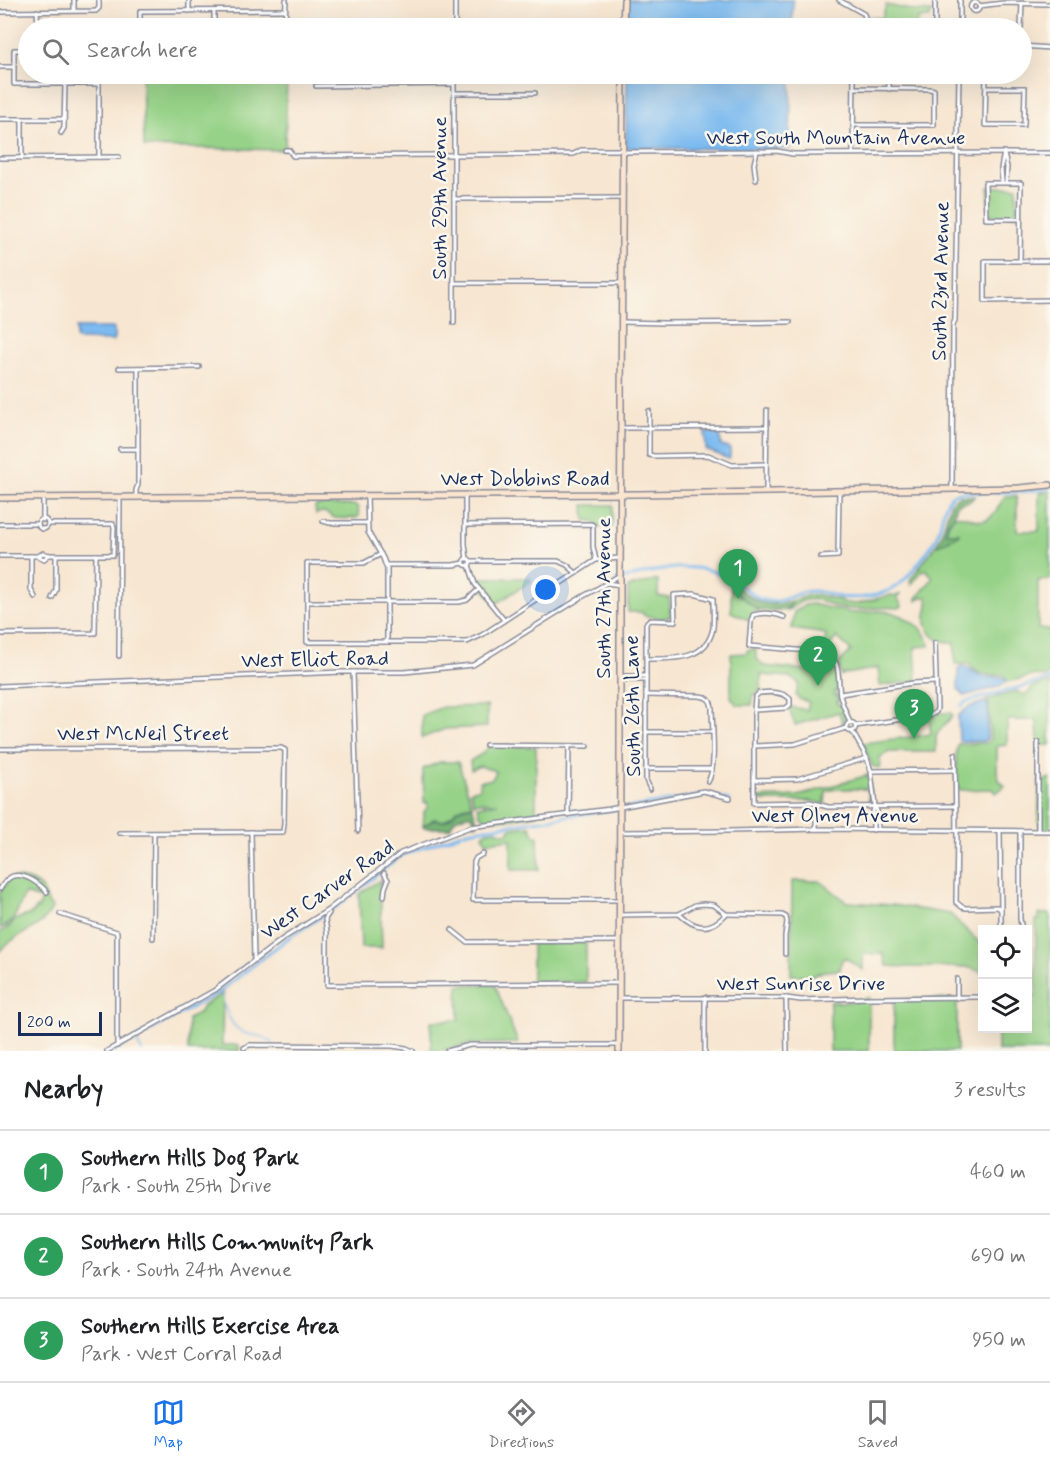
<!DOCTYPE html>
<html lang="en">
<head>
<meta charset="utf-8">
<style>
  :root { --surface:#fff; --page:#f6f6f6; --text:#202124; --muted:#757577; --line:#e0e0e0; --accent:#1a73e8 }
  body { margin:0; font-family:Mynerve,sans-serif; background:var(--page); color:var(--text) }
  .controls { position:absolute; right:18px; bottom:18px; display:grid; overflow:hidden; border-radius:0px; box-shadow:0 6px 24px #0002 }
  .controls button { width:54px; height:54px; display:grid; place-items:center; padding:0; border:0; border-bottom:2px solid var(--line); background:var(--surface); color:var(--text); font:30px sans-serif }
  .scale { position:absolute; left:18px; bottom:15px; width:84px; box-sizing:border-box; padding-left:6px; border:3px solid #1b2f5e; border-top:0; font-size:16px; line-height:21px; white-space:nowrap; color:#1b2f5e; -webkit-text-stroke:4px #fbf7ec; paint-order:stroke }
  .you { position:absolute; left:546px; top:590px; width:21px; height:21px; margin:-15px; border:4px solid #fff; border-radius:50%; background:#1a73e8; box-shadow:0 0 0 9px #1a73e833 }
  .badge { display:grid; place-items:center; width:39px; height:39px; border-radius:50%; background:var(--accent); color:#fff; font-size:20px; font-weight:700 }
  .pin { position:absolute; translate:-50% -50px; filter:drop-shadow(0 2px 3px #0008) }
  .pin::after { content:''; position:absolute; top:32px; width:21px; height:18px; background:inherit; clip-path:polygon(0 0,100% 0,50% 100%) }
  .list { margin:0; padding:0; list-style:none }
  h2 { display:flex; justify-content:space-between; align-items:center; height:78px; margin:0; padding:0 24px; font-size:26px }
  h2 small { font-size:20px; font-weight:400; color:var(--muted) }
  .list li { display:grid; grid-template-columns:39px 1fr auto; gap:18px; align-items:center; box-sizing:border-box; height:84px; padding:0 24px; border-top:2px solid var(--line) }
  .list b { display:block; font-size:22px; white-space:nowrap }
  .list p { margin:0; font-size:20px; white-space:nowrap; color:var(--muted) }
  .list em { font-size:20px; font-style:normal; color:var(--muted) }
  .icon { flex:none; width:33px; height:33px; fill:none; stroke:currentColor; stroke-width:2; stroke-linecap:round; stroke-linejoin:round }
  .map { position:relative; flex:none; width:1050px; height:1051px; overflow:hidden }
  .search { position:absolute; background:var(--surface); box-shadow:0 6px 24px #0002; left:18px; right:18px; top:18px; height:66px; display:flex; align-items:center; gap:15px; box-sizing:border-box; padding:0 21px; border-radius:33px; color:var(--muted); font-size:22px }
  .sheet { height:330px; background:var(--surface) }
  nav { display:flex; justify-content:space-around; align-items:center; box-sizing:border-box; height:84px; border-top:2px solid var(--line); background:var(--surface); font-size:16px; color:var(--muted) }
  nav a { display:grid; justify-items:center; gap:3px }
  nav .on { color:var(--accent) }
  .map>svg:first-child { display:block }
</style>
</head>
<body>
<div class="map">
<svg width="1050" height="1051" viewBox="0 0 1050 1051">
  <rect width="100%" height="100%" fill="#fbf7ec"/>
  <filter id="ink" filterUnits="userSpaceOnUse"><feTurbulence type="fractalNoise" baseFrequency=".0167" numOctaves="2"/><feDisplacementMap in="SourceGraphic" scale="12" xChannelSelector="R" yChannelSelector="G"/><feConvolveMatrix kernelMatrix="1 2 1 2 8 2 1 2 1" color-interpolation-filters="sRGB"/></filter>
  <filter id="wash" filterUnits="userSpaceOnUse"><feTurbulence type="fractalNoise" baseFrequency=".008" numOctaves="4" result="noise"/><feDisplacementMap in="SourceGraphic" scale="24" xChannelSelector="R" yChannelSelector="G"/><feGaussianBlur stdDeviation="1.35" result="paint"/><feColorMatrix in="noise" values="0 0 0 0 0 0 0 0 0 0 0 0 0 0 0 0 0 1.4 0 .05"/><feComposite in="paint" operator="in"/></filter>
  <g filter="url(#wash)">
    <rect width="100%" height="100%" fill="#f7e6d1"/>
    <g fill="#96d287" stroke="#588072" stroke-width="1.5">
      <path d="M886 5 915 11 931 12 930 18H918L917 28H868L864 26 869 17 882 18Z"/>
      <path d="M142 74H287L285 150 144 147Z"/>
      <rect x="989" y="187" width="28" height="28"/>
      <path d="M1050 491V579L1038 581V629H1050V675L1043 677 1036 675 1007 682 1005 677 1002 675C985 675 980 676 968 664H955V642C949 642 944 642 939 640 930 636 924 624 926 615 927 609 929 605 928 599L926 597H922L917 601V598L932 579V576L926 570H923L911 585 910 580 936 545 941 544 958 535V533H946C953 498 972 527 988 519 997 514 999 503 1006 496H1017V531H1039V493Z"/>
      <path d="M317 505H354L358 507 359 516 356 518C350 518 341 519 335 518 326 515 328 509 316 514L315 507Z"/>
      <path d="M584 505H613L612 527H598L593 521 585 520Z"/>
      <path d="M477 578H530L531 581 496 604 480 585Z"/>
      <path d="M658 580V596L669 598 671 616C663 621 653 616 645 616L641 612H628V587Z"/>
      <path d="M731 589 760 611 757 612 755 610 753 612 754 614 749 620 731 612Z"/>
      <path d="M901 594C895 600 900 600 902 606L899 608C879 605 858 613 838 607 827 604 819 598 807 600 798 601 794 607 787 611L781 610 788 609 793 601 809 595H817L840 600 845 603 857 604 891 595 896 596Z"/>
      <path d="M812 604 852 613 879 611 891 612 902 616 921 628 930 644 929 646 915 647 917 681 880 686 878 668 841 675 839 663 851 651 837 637 825 651 824 650 826 634 792 629 794 612 805 605Z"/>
      <path d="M755 649 756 651V658L764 666 805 670 830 674 832 660 837 669V692H834L835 696 838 695 839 700 837 701 838 705H841L845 716V723L843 726 839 712 795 725 789 709 791 707 807 710 809 702 799 699 796 695 799 683 789 677 761 675V690L754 694 752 705H737L731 697V654L746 653 748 650Z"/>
      <path d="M1050 682V745H1038L1037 720H1007V745L997 746V773H998L999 780 1005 786 996 793 993 789 958 790 956 755 958 744 986 743 990 740 989 703 986 700 1017 691 1024 695 1029 693 1032 687Z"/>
      <path d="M487 706V727L445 729 422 738V715L443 707Z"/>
      <path d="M937 713H951L953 715 936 735V752H889L880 757V768L872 766 863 743 931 734 929 719Z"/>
      <path d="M489 746 536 747V815L506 819H486L482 817 479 812 478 806 498 803C490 804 479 800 474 803L470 791 480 788V781C488 780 494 781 496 771L480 766 471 770 470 761 482 754Z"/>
      <path d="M440 762H458L472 805C469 806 466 806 463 807 455 810 451 818 442 821L436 819 423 826 424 812 428 807 427 802 424 803 423 769Z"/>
      <path d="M868 775 871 800 869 804 868 789H837L826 791 825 804 810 801H759L758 798 798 796Z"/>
      <path d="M1050 778V829H1041L1039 825V780H1046Z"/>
      <path d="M530 826 534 834 538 836 539 870H511V839L486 842 483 835 487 831 496 830 502 833H508L511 828Z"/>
      <path d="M14 878C25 877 40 883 45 894 48 900 46 903 52 907 49 924 18 934 6 945 5 946 1 951 0 952V932C11 928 9 924 17 919 22 916 28 916 33 913L36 908 38 909 41 902 40 899 25 894C18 906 16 925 0 928V892L9 880Z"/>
      <path d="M380 880 382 948H361L359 894Z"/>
      <path d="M792 881H820L847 902 893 905 950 914 982 945V972L967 967H906L887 966 883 954H863V970L846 958 842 959 840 970 824 971 811 976 791 975Z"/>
      <path d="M1039 914H1050V1051H998V1029L1028 1028V998L1036 997V920H1039Z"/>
      <rect x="532" y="943" width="54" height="39"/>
      <path d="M458 985H495L518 1043 470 1044 440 1051H431V1021L459 1020Z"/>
      <path d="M223 993 222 1045H239V1051H188V1019L200 1012 203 1006Z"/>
      <path d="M869 998V1051H830V1002H850Z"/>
      <rect x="894" y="999" width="63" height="52"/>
    </g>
    <g fill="#78b474" stroke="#4a7269" stroke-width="1.5">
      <path d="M959 496H975L970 501 958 504 956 507 954 517 948 522 946 533H959L958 535 941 544 936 545 941 536 951 502Z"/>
      <path d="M731 582C755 601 762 609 793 601L787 609 781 610 760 611 731 589Z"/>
      <path d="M472 805 478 823 475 824 472 815H467L455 819 450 828H424L423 826 434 819C437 819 439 821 441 821 448 822 454 815 456 810Z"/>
    </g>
    <g fill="#7bbaef" stroke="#4b74a6" stroke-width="1.5">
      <path d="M627 0H793L792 28H627Z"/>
      <path d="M627 74H791L790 149 626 148Z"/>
      <path d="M76 328H114V341L76 340Z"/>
      <path d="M707 432 720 433 721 446 730 448V458L729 459 707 450 706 449 705 433Z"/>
      <path d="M961 666C971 667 975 675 985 677 992 678 999 676 1006 679V682L1001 686 964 696 958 689V669Z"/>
      <path d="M984 702 988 704V706L987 739 984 741H959L958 716 969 707Z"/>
    </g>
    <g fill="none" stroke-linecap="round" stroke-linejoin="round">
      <g stroke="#7bbaef" stroke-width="1.5">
        <path d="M220 990C225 1006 228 1028 247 1034 260 1037 262 1034 273 1044"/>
        <path d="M138 1038 137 1043 142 1051"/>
      </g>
      <g stroke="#7bbaef" stroke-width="3">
        <path d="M964 492H1017"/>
        <path d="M1021 492 1050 488"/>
        <path d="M615 581C648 572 687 560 720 574 734 579 747 590 759 599 784 607 792 591 813 591 822 591 831 595 840 597 864 600 892 595 908 576 918 564 929 551 936 538 942 526 941 510 949 499 952 494 956 493 961 492"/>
        <path d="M961 706 966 702 1050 679"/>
        <path d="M627 808 706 795 728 800"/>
        <path d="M332 910 402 855 468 831 617 809"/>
        <path d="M114 1051 219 992 287 939 325 914"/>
      </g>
    </g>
  </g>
  <g filter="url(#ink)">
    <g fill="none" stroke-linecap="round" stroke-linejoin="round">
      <defs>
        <g id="street">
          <path d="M74 0V10"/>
          <path d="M189 0V11"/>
          <path d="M839 0 864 14 865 17 859 28"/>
          <circle cx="975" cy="7" r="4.5"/>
          <path d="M979 6 1003 3 1050 4"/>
          <path d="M37 11 38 28"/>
          <path d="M214 11V28"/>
          <path d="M0 12 96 11 99 8V0"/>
          <path d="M140 28V11L285 10"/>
          <path d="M285 28 286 0"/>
          <path d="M455 28V0"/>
          <path d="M935 28V0"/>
          <path d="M960 28V0"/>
          <path d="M1021 28 1022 3"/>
          <path d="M1022 46 1050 48"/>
          <path d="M28 50H14V84H99"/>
          <path d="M0 67H13"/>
          <path d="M99 74V157"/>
          <path d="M316 86 454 84"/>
          <path d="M986 88H1025L1024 125H985L986 74"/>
          <path d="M889 89V74"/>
          <path d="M454 93H535"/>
          <path d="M0 119H64"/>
          <path d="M22 119V158"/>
          <path d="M853 125H934V90L930 89 854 88"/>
          <path d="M61 133 64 128 65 84"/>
          <path d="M285 150H289L293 156 574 154 581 150H622"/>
          <path d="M623 152 777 151 793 154 1050 153"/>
          <path d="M853 153 854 74"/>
          <path d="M1004 154 1007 167 1006 182"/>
          <path d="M0 158 119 157"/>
          <path d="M756 180 754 164 757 151"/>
          <path d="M1002 182 1001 168 1004 152"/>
          <path d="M454 199 622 198"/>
          <path d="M1020 261 1021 183H985L986 219H1021"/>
          <path d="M1050 261H985V301L1050 300"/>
          <path d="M453 283H622"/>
          <path d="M622 322 664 323 790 322"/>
          <path d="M454 323V74"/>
          <path d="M119 368 199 367"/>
          <path d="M649 411V455L654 456 708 455 732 465 766 464"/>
          <path d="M621 428 767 427"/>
          <path d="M120 449H138"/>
          <path d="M952 489 953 325 955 320 959 74"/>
          <path d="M766 491 767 410"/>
          <path d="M465 495V544L467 559"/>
          <path d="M367 496 368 532 383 558 387 569V642"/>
          <path d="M136 497V490L138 485V368"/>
          <path d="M43 498V520"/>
          <circle cx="43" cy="524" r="5"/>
          <path d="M323 521 330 523H367"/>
          <path d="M0 524H38"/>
          <path d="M465 525 591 524 593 525V547L596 560"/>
          <path d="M381 554 364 563H307V642H467L482 635 596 560 620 558"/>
          <path d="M0 556H38L43 553 49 555H113L114 527 113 524H48"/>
          <path d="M31 556V590L35 597"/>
          <path d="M38 556 44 559 49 555"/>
          <path d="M821 557 838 556 839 491"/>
          <circle cx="467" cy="562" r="3.5"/>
          <path d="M470 561H558L567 565 576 573"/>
          <path d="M386 565H453L464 563"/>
          <path d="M469 565 475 584 504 620"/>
          <path d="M608 582 620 575"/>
          <path d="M52 598 56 590V556"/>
          <path d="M307 602H459L467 600 479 589"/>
          <path d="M784 617C774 613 763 612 753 615L751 622 749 646 821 652C843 656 837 679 840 695 842 705 847 713 850 723"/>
          <path d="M0 634 95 633 96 555"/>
          <path d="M119 656 120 497"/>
          <path d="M646 659C672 659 707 661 713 628 714 619 713 609 713 599L694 594 674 595 675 621 649 620 647 622 646 624V780L650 789"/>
          <path d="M353 672 358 831"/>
          <path d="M621 677 625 676H646"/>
          <path d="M621 679 624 680H646"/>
          <path d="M0 686 342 672H404L473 665 582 597 607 583 620 585"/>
          <path d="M840 694 913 683 936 682"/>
          <path d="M646 695 699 696C708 697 711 700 712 708 712 727 717 766 708 782"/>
          <path d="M754 710 786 708 790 705V699C783 691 769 692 759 693L755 697 754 710V803L810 802 828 807 955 806"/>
          <circle cx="851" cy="727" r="4.5"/>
          <path d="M855 726 931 715 936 712 937 708 935 643"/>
          <path d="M852 731 867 758 871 771 875 806 877 811 878 829"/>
          <path d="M646 732H712"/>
          <path d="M1038 742V830"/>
          <path d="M486 745 588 746"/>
          <path d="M754 746 795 744 846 728"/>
          <path d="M0 749 274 748H281L285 750 284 824 283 832 119 833"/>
          <path d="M955 754 956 831"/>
          <path d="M646 769H712"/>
          <path d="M871 771 955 770"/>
          <path d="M754 780 797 779 867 758"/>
          <path d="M568 815 569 746"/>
          <path d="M816 829V804"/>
          <path d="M873 830V811L875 806"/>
          <path d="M957 831 956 902 962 907 966 908 998 907 1001 910V930"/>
          <path d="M1000 831 1001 910"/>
          <path d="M1020 831V919L1022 930"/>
          <path d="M251 832 254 959"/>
          <path d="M620 832 729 831 816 829 1050 831"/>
          <path d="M483 854 476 858 474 862 473 900H619"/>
          <path d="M0 889C3 884 7 878 13 876 25 873 40 884 47 892"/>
          <path d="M384 896 385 888 388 880 384 873"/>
          <path d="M329 913 325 919 327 932V985L619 983"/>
          <path d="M60 914 117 932V1046"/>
          <path d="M679 914C695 929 710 932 726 914"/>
          <path d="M619 915 679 914 695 905 704 904 714 905 726 914 782 915 786 917 787 922 785 936V954"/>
          <path d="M452 930 467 942 619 941"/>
          <path d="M153 938 154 833"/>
          <path d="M957 979V998"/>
          <path d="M619 998H786L801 1000 868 998 982 997"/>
          <path d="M786 998 787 1051"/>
          <path d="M244 1048 249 1045 392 1046 406 1048 413 1051"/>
          <path d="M107 1051 215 990 284 938 328 910 401 853 470 827 610 809 704 791 730 798"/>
          <path d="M447 1051 470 1045H619"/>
          <path d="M705 1051V997"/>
        </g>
        <g id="secondary">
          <path d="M623 28 624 0"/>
          <path d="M0 498 639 494 1019 488 1050 485"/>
          <path d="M619 1051 620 745V575L623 74"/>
        </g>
      </defs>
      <use href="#street" stroke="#898a98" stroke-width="6"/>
      <use href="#secondary" stroke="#898a98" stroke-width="8"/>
      <use href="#street" stroke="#fff" stroke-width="3"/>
      <use href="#secondary" stroke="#fbe5cf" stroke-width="5"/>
    </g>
  </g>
  <g text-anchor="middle" stroke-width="5" stroke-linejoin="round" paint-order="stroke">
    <g font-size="21" fill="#1b2f5e" stroke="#fbf7ec">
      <text x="836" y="144">West South Mountain Avenue</text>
      <text transform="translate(439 198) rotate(-90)" y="7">South 29th Avenue</text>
      <text transform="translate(940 281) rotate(-89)" y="7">South 23rd Avenue</text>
      <text x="525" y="485">West Dobbins Road</text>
      <text transform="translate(603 598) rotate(-90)" y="7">South 27th Avenue</text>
      <text transform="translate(315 659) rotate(-1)" y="7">West Elliot Road</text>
      <text transform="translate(632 706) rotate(-91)" y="7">South 26th Lane</text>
      <text x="143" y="740">West McNeil Street</text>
      <text x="835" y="822">West Olney Avenue</text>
      <text transform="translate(327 889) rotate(-35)" y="7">West Carver Road</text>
      <text x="801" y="990">West Sunrise Drive</text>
    </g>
  </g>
</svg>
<div class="controls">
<button><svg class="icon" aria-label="locate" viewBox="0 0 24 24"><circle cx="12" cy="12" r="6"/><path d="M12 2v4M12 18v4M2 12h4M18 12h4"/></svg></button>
<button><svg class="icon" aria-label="layers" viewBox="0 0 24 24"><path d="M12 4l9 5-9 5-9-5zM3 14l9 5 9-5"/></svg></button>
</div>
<div class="scale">200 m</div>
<div class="you"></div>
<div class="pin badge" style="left:738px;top:599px;background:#2e9e5b">1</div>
<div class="pin badge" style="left:818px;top:686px;background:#2e9e5b">2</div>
<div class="pin badge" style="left:914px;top:739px;background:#2e9e5b">3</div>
<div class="search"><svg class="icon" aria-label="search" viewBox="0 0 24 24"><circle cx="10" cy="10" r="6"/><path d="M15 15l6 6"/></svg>Search here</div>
</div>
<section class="sheet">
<h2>Nearby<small>3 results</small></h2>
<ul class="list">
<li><span class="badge" style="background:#2e9e5b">1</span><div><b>Southern Hills Dog Park</b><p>Park · South 25th Drive</p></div><em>460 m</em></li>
<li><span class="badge" style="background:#2e9e5b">2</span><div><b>Southern Hills Community Park</b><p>Park · South 24th Avenue</p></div><em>690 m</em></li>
<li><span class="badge" style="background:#2e9e5b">3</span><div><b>Southern Hills Exercise Area</b><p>Park · West Corral Road</p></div><em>950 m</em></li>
</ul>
</section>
<nav>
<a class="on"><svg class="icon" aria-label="map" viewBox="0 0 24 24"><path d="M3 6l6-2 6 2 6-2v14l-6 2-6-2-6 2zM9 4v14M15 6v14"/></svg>Map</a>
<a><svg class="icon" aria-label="directions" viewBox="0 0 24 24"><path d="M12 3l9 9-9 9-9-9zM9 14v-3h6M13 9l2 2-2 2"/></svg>Directions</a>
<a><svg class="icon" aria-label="saved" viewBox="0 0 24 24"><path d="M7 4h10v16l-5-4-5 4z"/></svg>Saved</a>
</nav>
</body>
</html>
